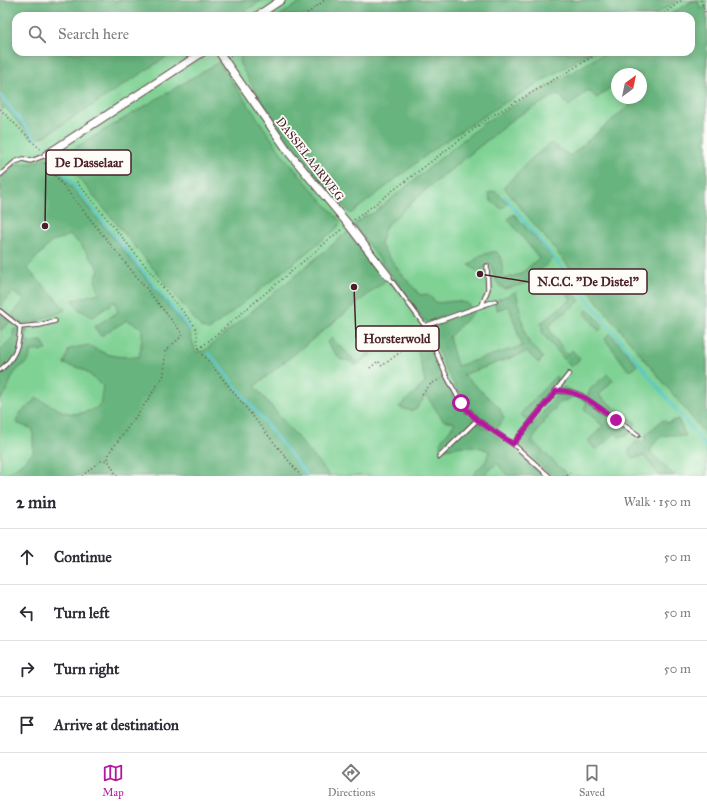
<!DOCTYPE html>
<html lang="en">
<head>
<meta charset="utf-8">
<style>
  :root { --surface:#fff; --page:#f7f7f7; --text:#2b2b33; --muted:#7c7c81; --line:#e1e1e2; --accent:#b5179e }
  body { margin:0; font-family:"IM FELL Great Primer",serif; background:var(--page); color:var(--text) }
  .compass { position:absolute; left:611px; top:68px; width:36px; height:36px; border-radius:50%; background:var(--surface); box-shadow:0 2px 10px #0003; rotate:33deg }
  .stop { position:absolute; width:12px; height:12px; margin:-9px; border:3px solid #b5179e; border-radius:50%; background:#fff }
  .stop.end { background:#b5179e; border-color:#fff; box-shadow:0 1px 4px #0008 }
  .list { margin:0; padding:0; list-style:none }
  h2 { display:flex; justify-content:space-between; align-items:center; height:52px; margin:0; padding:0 16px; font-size:17px }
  h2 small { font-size:13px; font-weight:400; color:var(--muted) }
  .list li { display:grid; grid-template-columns:26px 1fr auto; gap:12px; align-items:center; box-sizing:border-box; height:56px; padding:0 16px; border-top:1px solid var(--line) }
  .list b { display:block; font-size:15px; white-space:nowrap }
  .list em { font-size:13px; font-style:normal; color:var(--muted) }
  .icon { flex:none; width:22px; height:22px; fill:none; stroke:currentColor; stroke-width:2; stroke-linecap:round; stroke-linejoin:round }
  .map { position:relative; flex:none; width:707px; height:476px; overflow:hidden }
  .search { position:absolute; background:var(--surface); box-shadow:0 2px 10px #0003; left:12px; right:12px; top:12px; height:44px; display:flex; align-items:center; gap:10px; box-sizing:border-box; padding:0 14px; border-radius:12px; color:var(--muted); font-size:15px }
  .sheet { height:276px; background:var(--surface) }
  nav { display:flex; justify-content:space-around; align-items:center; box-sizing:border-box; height:56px; border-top:1px solid var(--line); background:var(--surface); font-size:11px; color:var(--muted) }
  nav a { display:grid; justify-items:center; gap:2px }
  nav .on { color:var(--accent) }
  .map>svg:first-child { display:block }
</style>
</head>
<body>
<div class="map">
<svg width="707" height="476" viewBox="0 0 707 476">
  <rect width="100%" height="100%" fill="#fdfcf7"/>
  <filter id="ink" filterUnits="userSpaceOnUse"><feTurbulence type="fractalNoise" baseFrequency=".025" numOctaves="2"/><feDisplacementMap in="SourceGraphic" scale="8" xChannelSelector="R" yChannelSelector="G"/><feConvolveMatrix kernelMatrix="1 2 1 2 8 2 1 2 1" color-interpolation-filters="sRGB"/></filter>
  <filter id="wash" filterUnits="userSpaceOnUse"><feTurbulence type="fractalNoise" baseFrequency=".012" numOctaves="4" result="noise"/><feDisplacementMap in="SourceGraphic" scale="16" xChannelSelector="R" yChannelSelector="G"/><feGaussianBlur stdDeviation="0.9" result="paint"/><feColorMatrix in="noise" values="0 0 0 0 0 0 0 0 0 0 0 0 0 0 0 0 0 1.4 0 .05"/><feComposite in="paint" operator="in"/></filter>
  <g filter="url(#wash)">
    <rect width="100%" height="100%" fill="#f7ead8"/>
    <path fill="#7fd294" stroke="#647860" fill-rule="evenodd" d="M0 0H707V476H0ZM16 16H691V52H16ZM617 74H641V98H617Z"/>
    <g fill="#67b47e" stroke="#586a54">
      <path d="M0 0H263L236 16H16V52H174L45 136 34 140 5 107 0 111Z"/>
      <path d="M304 0H679L653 16H279Z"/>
      <path d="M694 0H697L701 9 707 6V436L504 187 531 159 551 143 570 156 638 98H641V74L630 72 617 74V83L597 98 588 90 569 106 558 94 516 117 428 188 385 227 380 244 400 272 420 295 427 294 437 303 455 301 467 303 474 312 449 337 457 366 522 346 509 306 497 310 495 304 497 300 516 292 525 333 530 344 543 357 539 363 527 352 463 375 499 407 504 418 496 430 465 404 445 368 429 327 443 322 442 317 429 322 425 321 354 225 365 216 374 213 484 123 607 52H691V16H667Z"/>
      <path d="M243 52H591L496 108 438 146 352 213H350C308 167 268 118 239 62Z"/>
      <path d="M219 62 284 157 341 222 336 229 209 330 202 328 61 156Z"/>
      <path d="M47 157 189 331 196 352 204 351 349 231 386 280 257 384 255 387 330 476H3L21 464 33 452V429L16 423 19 414 37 398C65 412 70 421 100 406L103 386 83 369 64 364 69 349 88 345C109 357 115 357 139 357L142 340V328L127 320 101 336 94 327 118 312 115 301 93 317 78 309 73 300 99 293 95 279 99 269 81 245 70 235 51 242 27 268C39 283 54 294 65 310L35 322 20 324 12 315 24 300 13 292 0 307 1 177 17 164 33 163Z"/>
      <path d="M495 191 508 203 502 209 491 201 488 193Z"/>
      <path d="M514 214 553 258 526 283 505 289C495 285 493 272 491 263L478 272 469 265 481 255 496 251 501 258 504 279 521 274 539 258 508 219Z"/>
      <path d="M565 283 580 301 552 322 549 329 567 355 572 350 580 359 571 367 543 334 541 323 571 299 562 286Z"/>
      <path d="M588 309 604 326 599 331 585 313Z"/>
      <path d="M0 314 10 322 0 331Z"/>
      <path d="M14 329H27L26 342 42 341 47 350 31 351 28 362C6 374 14 385 0 400V350L13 337Z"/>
      <path d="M610 333 637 365 634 369 629 371 605 339Z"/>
      <path d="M332 338 357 363 371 351 370 355 356 366 348 360H341L327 343Z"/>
      <path d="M417 347H431L444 379 457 404 472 419 511 447 544 476H508L497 463 484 476H472L486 461 489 451C472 443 459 446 441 450L440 442 455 423 443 420 426 395 417 408 411 411 399 407 425 383Z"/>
      <path d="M608 374 613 380 599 395 607 402 636 423 629 434 620 437 615 433 596 450 588 441 603 426 584 409 587 402 576 396 559 403 542 424 532 441 569 476H552L518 443 563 387 587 397 591 388Z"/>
      <path d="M556 376 560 382 528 421 520 414Z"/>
      <path d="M678 419 686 436C666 435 660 431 650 451L675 476H660L644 456 633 458 628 452 637 440 645 442 646 434 663 420 668 423Z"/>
    </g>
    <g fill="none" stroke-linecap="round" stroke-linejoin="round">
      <g stroke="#59c7cd" stroke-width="2.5">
        <path d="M0 95 37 141"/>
        <path d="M55 162 190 330"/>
        <path d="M505 197 707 448"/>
        <path d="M209 353 308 476"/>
      </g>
    </g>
  </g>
  <g filter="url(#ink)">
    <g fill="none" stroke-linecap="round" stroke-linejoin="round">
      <defs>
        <g id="lane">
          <path d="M0 175 15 162 23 159 31 161 46 155"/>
          <path d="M388 276 425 326 446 375 461 403 477 420 513 444 549 476"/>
          <path d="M482 305 488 289 487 266"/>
          <path d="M0 311 20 327C19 346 15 358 0 370"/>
          <path d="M425 326 495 301"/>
          <path d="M20 327 40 325 55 321"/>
          <path d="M556 391 571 392 580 395 638 435"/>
          <path d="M513 444 569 374"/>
          <path d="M439 457 477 420"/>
        </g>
        <g id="street">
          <path d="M257 16 281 0"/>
          <path d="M219 52 290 154 348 224 388 276"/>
          <path d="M46 155 203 52"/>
        </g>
      </defs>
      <use href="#lane" stroke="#643d45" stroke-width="5.5"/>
      <use href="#street" stroke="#643d45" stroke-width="9"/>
      <g stroke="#643d45" stroke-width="1.5" stroke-dasharray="1 3" stroke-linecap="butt">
        <path d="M701 0 707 17"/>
        <path d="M304 16 325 0"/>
        <path d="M661 16 682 0"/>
        <path d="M230 56 239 52"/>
        <path d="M0 109 41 150"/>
        <path d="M54 160 63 165 193 324C200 333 195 343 201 352L301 476"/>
        <path d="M45 163 182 333 181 337 165 351 164 375 145 404 109 453 108 460 117 476"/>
        <path d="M354 220 490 117 601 52"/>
        <path d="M199 349 343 228"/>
        <path d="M370 368 378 361 382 366 423 335"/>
        <path d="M422 394 431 384 442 378"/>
        <path d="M82 476 100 461 108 460"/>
        <path d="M567 476 570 473"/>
      </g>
      <use href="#lane" stroke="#fff" stroke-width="3.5"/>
      <use href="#street" stroke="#fff" stroke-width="7"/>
    </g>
  </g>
  <g fill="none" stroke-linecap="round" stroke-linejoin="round" filter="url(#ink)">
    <path stroke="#b5179e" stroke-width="5" d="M461 403 477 420 513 444 556 391C579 389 598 407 616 420"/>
  </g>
  <g text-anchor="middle" stroke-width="3.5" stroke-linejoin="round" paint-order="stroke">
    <g font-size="12" fill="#4a1f2b" stroke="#fdfcf7">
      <text transform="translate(310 159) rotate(52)" y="4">DASSELAARWEG</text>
    </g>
  </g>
  <path fill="none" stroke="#4a1f2b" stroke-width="1.5" d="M45 226L46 162M480 274L529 282M354 287L356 338"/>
  <g fill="#4a1f2b" stroke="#fdfcf7" stroke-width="1.5">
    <circle cx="45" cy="226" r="4"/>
    <circle cx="480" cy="274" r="4"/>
    <circle cx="354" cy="287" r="4"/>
  </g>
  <g fill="#fdfcf7" stroke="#4a1f2b" stroke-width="1.5">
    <rect x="46" y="150" width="85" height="25" rx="4"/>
    <rect x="529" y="269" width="118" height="25" rx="4"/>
    <rect x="356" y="326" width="83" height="25" rx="4"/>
  </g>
  <g font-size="13" text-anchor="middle" font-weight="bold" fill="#4a1f2b">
    <text x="89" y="167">De Dasselaar</text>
    <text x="588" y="286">N.C.C. "De Distel"</text>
    <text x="397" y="343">Horsterwold</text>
  </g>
</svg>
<svg class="compass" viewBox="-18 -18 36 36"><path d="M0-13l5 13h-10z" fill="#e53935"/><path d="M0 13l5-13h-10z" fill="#7c7c81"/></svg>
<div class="stop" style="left:461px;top:403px"></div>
<div class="stop end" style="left:616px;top:420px"></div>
<div class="search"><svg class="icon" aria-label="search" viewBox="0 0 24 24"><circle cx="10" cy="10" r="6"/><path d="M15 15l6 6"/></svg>Search here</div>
</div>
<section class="sheet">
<h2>2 min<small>Walk · 150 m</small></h2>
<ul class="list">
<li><svg class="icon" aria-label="ahead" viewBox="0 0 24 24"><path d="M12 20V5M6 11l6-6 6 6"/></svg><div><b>Continue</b></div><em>50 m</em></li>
<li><svg class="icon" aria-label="left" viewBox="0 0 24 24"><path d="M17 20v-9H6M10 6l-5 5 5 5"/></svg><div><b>Turn left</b></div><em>50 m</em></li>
<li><svg class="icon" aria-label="right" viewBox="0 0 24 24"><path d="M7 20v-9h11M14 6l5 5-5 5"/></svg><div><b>Turn right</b></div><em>50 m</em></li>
<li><svg class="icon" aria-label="arrive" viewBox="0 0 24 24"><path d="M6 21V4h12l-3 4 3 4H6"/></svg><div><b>Arrive at destination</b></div></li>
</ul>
</section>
<nav>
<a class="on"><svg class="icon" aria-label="map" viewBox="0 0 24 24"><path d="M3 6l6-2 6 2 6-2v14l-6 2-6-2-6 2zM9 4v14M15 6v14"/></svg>Map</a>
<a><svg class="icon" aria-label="directions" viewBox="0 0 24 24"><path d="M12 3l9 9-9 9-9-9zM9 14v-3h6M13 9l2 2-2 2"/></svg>Directions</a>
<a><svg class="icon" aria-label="saved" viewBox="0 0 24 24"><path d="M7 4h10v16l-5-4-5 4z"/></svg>Saved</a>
</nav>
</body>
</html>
